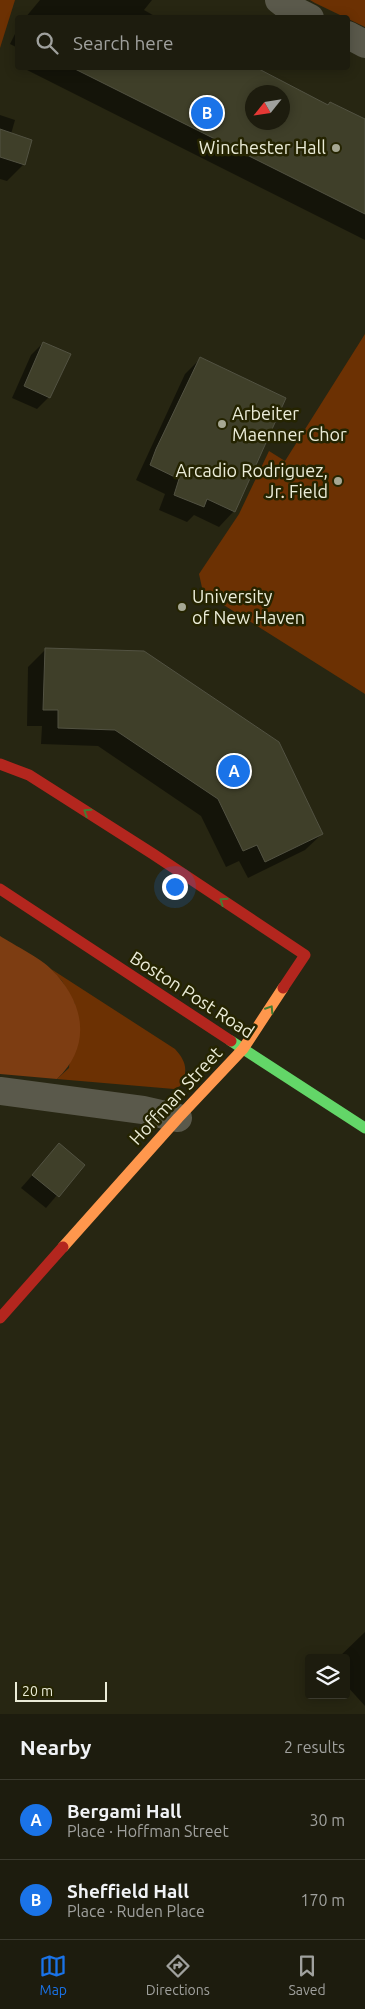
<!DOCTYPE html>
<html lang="en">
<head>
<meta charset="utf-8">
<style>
  :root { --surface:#1d1c0e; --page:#2a291c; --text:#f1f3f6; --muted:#a0a19e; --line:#3b3a2e; --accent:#1a73e8 }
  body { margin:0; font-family:Ubuntu,sans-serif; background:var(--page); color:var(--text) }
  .controls { position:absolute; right:15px; bottom:15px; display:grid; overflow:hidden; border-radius:5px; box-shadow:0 2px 12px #0003 }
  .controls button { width:45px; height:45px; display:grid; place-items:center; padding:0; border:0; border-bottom:1px solid var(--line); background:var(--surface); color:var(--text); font:25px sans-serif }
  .compass { position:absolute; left:245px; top:85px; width:45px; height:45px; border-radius:50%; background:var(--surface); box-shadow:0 2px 12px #0003; rotate:240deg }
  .scale { position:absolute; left:15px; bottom:12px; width:92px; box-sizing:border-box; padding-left:5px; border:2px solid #ebecd8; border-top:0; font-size:14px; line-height:18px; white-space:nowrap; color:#ebecd8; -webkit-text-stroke:4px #252401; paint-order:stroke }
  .you { position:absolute; left:174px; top:886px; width:18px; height:18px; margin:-12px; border:4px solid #fff; border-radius:50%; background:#1a73e8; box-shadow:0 0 0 8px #1a73e833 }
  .badge { display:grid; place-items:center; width:32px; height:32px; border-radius:50%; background:var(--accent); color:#fff; font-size:16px; font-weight:700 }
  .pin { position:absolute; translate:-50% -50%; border:2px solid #fff; box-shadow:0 1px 5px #0006 }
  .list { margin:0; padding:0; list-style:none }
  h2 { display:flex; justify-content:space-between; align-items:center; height:65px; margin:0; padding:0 20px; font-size:21px }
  h2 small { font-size:16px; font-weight:400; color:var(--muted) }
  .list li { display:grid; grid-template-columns:32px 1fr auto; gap:15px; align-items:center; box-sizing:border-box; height:80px; padding:0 20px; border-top:1px solid var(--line) }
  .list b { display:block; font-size:19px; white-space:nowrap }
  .list p { margin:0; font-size:16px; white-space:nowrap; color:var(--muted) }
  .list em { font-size:16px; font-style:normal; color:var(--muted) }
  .icon { flex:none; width:28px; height:28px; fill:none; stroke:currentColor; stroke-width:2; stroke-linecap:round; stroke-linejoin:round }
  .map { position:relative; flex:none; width:365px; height:1714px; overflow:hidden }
  .search { position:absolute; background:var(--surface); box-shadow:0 2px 12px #0003; left:15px; right:15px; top:15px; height:55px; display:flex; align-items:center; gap:12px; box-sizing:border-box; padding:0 18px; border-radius:5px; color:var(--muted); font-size:19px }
  .sheet { height:225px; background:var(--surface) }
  nav { display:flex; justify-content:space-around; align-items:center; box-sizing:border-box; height:70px; border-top:1px solid var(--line); background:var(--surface); font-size:14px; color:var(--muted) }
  nav a { display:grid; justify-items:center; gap:2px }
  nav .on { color:var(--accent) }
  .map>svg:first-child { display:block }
</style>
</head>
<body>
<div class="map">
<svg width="365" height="1714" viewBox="0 0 365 1714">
  <rect width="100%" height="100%" fill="#272612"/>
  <g fill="#6c3103">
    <path d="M0 0H15L0 48Z"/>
    <path d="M310 0H365V27L315 3Z"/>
    <path d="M365 334V694L203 592 199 574 239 514 269 451 285 461Z"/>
    <path d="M51 969 175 1049C186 1061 189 1071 180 1086L174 1089 57 1079 69 1068 75 1004 62 981Z"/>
  </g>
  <path fill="#7d3d12" d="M0 936C14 945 42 959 52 970 85 1003 92 1046 57 1079L0 1074Z"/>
  <g fill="#0007" fill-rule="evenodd">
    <path d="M40 0H152L144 10 158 18H25Z"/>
    <path d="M18 28V48L10 44Z"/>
    <path d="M23 68H254L327 106 365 121V240ZM252 92H282V122H252Z"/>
    <path d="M0 115 15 120 11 134 31 140 23 165 7 181 0 179Z"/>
    <path d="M43 343 49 397 37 409 12 398 31 355Z"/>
    <path d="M200 359 234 511 219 527 194 515 187 522 159 510 165 494 136 480 185 374Z"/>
    <path d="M45 650 322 834 305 850 248 878 239 861 226 867 201 816 98 746 41 744 42 726H27L28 667Z"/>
    <path d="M59 1145 83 1165 46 1208 21 1188Z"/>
    <path d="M365 1632V1706L346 1685V1658H338Z"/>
  </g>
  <g fill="#3f3f29" stroke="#525242" fill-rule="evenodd">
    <path d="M73 68H257L328 105 330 102 365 119V214ZM252 92H282V122H252Z"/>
    <path d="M0 129 32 140 25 165 0 157Z"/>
    <path d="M43 342 71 354 50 398 24 386Z"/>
    <path d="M200 357 286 398 235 512 207 499 204 507 174 495 179 479 150 465 156 449Z"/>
    <path d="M45 648 144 651 279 742 323 834 265 862 257 845 243 851 218 799 115 730 58 728V710H43Z"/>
    <path d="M59 1143 85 1165 59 1197 32 1175Z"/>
  </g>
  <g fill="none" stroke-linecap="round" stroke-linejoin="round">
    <g stroke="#5a594b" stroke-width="28">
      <path d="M279 0 288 7 310 18"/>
      <path d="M348 35 365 44"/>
      <path d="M0 1091 143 1110 178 1118"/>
    </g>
    <path stroke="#63d668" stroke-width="11" d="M231 1041 365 1128"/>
    <path stroke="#ff974d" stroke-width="11" d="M63 1247 178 1118 243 1049 283 988"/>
    <g stroke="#b3261e" stroke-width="11">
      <path d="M0 764 29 775 153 854 305 955 283 988"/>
      <path d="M0 889 231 1041"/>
      <path d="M0 1318 63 1247"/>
    </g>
  </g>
  <defs><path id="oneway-chevron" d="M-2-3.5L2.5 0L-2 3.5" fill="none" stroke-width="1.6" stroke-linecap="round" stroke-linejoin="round" transform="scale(1.25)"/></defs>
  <g stroke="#447d34">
    <use href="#oneway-chevron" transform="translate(87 812) rotate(-147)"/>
    <use href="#oneway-chevron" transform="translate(223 901) rotate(-146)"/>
    <use href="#oneway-chevron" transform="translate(270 1009) rotate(-57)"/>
  </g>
  <g fill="#a6a793" stroke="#252401" stroke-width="2">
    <circle cx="336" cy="148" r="5"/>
    <circle cx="222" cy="424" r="5"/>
    <circle cx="338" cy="481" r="5"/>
    <circle cx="182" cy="607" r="5"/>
  </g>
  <g text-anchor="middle" stroke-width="5" stroke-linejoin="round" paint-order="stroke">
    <g font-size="18" fill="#ebecd8" stroke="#252401" text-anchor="end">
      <text x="326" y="154">Winchester Hall</text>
      <text x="232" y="420" text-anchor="start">Arbeiter<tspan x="232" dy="21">Maenner Chor</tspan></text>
      <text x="328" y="477">Arcadio Rodriguez,<tspan x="328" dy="21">Jr. Field</tspan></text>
      <text x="192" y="603" text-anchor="start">University<tspan x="192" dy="21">of New Haven</tspan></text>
    </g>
    <g font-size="18" fill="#ebecd8" stroke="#252401">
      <text transform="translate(192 995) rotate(33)" y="6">Boston Post Road</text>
      <text transform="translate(176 1096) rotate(-47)" y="6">Hoffman Street</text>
    </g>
  </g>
</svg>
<div class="controls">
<button><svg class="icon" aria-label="layers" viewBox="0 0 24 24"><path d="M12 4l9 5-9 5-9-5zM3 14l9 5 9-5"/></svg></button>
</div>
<svg class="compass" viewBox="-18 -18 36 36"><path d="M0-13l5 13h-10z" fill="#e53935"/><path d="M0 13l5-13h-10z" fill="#a0a19e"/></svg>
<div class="scale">20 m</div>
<div class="you"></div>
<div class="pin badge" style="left:234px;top:771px">A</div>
<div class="pin badge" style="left:207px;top:113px">B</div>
<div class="search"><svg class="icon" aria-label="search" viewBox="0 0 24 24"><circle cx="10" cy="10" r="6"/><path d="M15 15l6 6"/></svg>Search here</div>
</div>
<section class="sheet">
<h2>Nearby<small>2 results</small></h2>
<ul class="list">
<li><span class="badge">A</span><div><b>Bergami Hall</b><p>Place · Hoffman Street</p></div><em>30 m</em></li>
<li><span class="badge">B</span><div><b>Sheffield Hall</b><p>Place · Ruden Place</p></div><em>170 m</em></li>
</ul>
</section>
<nav>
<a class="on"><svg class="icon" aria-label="map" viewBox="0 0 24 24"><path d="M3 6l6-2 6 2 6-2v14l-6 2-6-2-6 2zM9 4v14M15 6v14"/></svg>Map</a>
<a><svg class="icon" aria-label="directions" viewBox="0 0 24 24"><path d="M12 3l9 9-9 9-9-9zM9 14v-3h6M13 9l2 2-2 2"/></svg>Directions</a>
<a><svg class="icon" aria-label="saved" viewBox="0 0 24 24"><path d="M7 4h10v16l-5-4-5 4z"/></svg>Saved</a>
</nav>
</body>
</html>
